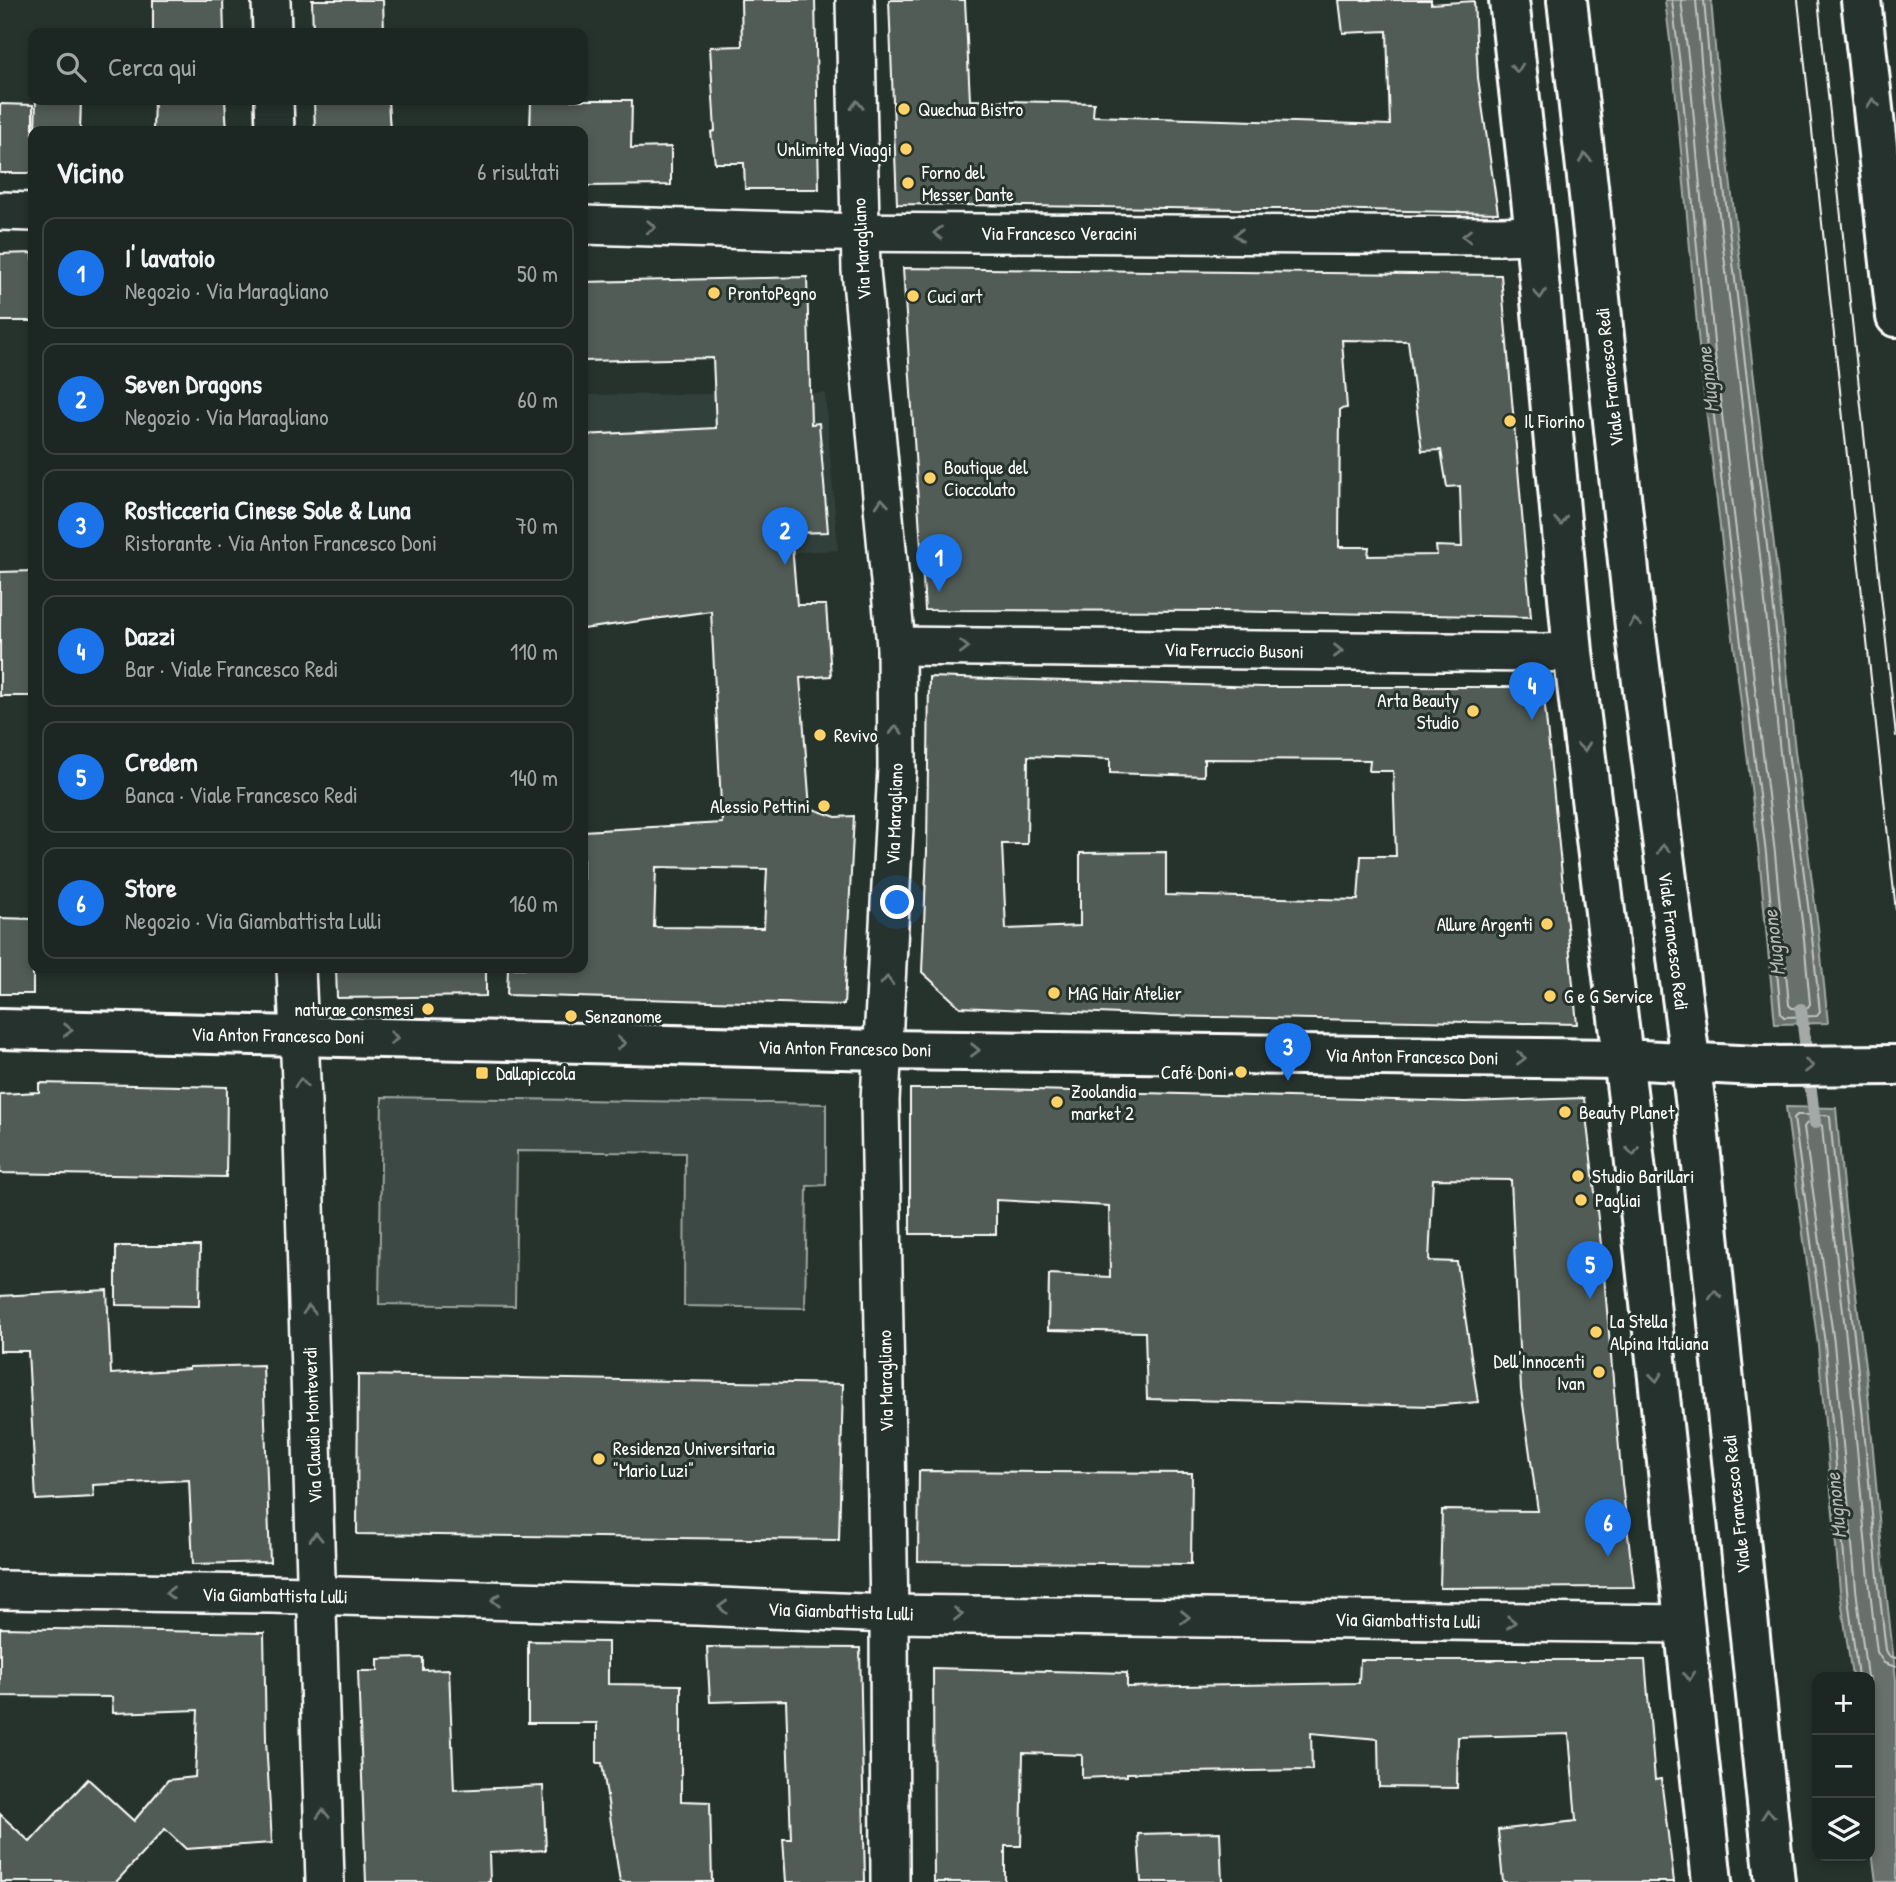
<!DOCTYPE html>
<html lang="it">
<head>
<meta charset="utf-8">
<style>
  :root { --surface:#1c2622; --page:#252e2a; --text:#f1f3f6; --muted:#a0a5a5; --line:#3a4340; --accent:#1a73e8 }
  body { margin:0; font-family:"Patrick Hand",sans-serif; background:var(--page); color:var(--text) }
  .controls { position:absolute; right:21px; bottom:21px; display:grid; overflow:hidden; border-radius:14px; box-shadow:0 4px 10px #0003 }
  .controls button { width:63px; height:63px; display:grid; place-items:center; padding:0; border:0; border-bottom:2px solid var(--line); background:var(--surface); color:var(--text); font:35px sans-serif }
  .you { position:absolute; left:898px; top:903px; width:24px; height:24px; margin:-18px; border:5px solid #fff; border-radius:50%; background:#1a73e8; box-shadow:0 0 0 10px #1a73e833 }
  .badge { display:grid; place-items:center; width:46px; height:46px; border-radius:50%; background:var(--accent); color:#fff; font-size:23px; font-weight:700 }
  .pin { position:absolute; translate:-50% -58px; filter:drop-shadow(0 2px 4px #0008) }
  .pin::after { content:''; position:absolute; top:37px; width:24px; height:21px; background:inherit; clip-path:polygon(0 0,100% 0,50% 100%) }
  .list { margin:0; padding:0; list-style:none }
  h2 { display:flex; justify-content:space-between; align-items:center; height:91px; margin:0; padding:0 28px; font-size:30px }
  h2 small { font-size:23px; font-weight:400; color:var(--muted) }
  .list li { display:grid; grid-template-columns:46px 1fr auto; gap:21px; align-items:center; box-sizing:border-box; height:112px; margin:0 14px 14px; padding:0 14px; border:2px solid var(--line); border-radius:14px }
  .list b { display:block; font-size:26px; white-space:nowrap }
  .list p { margin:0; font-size:23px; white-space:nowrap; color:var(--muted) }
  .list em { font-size:23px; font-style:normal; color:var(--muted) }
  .icon { flex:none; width:38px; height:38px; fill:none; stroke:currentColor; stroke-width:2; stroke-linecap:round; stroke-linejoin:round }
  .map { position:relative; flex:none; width:1896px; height:1882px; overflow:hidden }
  .search { position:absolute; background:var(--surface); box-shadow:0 4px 10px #0003; left:28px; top:28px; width:560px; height:77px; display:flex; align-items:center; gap:18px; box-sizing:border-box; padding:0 24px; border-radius:14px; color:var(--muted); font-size:26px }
  .panel { position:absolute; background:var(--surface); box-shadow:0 4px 10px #0003; left:28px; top:126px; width:560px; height:847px; border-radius:14px }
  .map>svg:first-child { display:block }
</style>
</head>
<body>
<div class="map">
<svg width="1896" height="1882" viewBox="0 0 1896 1882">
  <rect width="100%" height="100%" fill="#26332d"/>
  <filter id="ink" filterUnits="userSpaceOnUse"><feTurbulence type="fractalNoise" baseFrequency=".0143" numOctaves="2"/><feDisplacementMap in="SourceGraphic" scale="14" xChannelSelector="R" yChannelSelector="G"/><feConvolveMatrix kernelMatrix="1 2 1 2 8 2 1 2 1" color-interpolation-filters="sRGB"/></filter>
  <g filter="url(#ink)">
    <path fill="#333f3a" d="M825 393 838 550 583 563V395Z"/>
    <path fill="#3e4944" stroke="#9ea4a2" stroke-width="2" d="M382 1097 826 1104V1185L807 1186 805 1308 684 1306 685 1153 517 1151 515 1306 379 1304Z"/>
    <g fill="#67706c" stroke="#a4a9a7" stroke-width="2">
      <path d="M1665 0H1711L1717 70 1777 570 1795 751 1818 927 1828 1023 1775 1024 1759 855 1701 367 1673 65Z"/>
      <path d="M1786 1107 1836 1108 1845 1208 1867 1382 1883 1563 1896 1680V1882H1876L1870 1836V1677H1852L1840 1591 1818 1345Z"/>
    </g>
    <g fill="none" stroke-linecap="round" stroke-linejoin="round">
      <g stroke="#c2c6c4" stroke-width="2">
        <path d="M1672 0 1680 65 1708 366 1766 854 1781 1014 1784 1017 1817 1016 1820 1012 1811 928 1788 752 1770 571 1710 71 1704 0"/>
        <path d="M1681 0 1689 64 1716 365 1775 853 1789 1005 1792 1008H1807L1810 1004 1803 929 1780 753 1762 572 1702 72 1696 0"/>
        <path d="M1858 1677 1847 1590 1825 1344 1794 1118 1797 1115H1827L1830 1117C1838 1206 1850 1293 1859 1381 1869 1471 1875 1561 1886 1650L1889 1656 1896 1658"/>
        <path d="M1867 1677 1856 1589 1834 1343 1804 1127 1807 1123H1819L1822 1126C1830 1213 1843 1300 1851 1386 1860 1475 1866 1564 1877 1652L1884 1663 1896 1667"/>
      </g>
      <path stroke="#a4a9a7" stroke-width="12" d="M1801 1009 1815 1123"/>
    </g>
    <g fill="#515c57" stroke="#fff" stroke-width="2" fill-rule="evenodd">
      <path d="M153 0H223L224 33H153Z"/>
      <path d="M312 0H383L384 33H313Z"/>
      <path d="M741 0H815L819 189H745L744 163H715L711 132 715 131 710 47 742 46Z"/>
      <path d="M889 0H965L970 100 1094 103 1093 116 1390 125 1387 31 1343 33 1339 0H1431V4L1474 1 1478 78 1498 213 1319 209H1235L897 204Z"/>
      <path d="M36 100H81L80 131H35Z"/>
      <path d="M154 100H225L227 131H153Z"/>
      <path d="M314 100H388L390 131H315Z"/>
      <path d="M531 100H632L631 148 671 147V185L583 186V131H530Z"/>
      <path d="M0 104 33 105V173H0Z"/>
      <path d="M33 253V321H0V254Z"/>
      <path d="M903 268 1501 275 1531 617 1220 611 925 610ZM1342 340 1408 341 1422 451 1441 450 1447 487 1460 486 1462 547 1436 546 1437 555 1368 556 1369 547H1339L1340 409 1347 408Z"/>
      <path d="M807 277 811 424 819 423 828 532 791 533 797 605H826L831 676 800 678 810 808 836 817 854 816 844 1005 507 995 508 968H583V831L722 823 711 611 583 629V435L716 428 713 358 583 361V282ZM656 867 767 869 764 928 654 927Z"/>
      <path d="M33 571V696H0V572Z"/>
      <path d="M929 677 1263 687H1543L1577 1024 1165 1016 960 1007 922 972 927 851ZM1028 756 1110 759V773L1204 776V759L1370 760 1369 771H1393L1396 856H1361L1358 900 1166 895V852L1080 853V926L1006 929 1002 844H1027Z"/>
      <path d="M0 918 33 919V994H0Z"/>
      <path d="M336 968H486V996L337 998Z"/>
      <path d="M39 1083 227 1087 226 1177 0 1173V1094L39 1092Z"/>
      <path d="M910 1089H996L1465 1102 1584 1098 1602 1253 1622 1483 1634 1587 1440 1588 1442 1510 1538 1511 1521 1390 1511 1180 1433 1179 1429 1261 1457 1262 1478 1402 1432 1406 1147 1399 1145 1332 1048 1330 1049 1274 1110 1277 1109 1206 996 1200V1234H910Z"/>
      <path d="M116 1246H200L199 1306 116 1305Z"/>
      <path d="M107 1290 111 1374 189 1369V1367L263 1365 270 1562 193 1564 189 1480 93 1485 94 1497 36 1500 28 1351H0V1296Z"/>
      <path d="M358 1375 843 1384 839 1540 357 1534Z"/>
      <path d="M919 1471 1192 1473 1191 1564 918 1561Z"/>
      <path d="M0 1628 264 1633 266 1740 272 1843 186 1849 165 1829 116 1882H0V1814L30 1842 88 1779 134 1821 168 1780 195 1777 198 1710 113 1713 112 1697 0 1696Z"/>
      <path d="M528 1641 608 1642V1684L681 1685V1801L710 1802 712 1882H620L602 1763H597V1723H528Z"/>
      <path d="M707 1647 860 1648 865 1882H786L783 1839H791L786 1700 710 1702Z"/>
      <path d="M423 1658V1670L449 1669 454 1790 543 1786 546 1850 489 1853 490 1882H366L358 1671H378V1659Z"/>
      <path d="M1360 1660H1645L1655 1780 1661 1779 1674 1882H1503L1498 1830 1576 1821 1569 1734 1458 1737 1457 1788 1379 1787 1378 1739 1311 1733 1312 1770 1127 1773V1776L1082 1778V1755L1023 1753 1021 1846H1005V1882H934L933 1668 1127 1673V1687L1359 1683Z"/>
      <path d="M1220 1832 1222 1882H1141L1138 1834Z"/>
    </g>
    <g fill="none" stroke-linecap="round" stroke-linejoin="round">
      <defs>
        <g id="minor">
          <path d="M271 0 272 33"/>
          <path d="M855 0 861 270 896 646 897 768 880 1101 889 1614 890 1882"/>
          <path d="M274 100 275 131"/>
          <path d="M0 211 33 212"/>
          <path d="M583 225 825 232 1499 236 1535 235"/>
          <path d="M896 646 1542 653 1573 652"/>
          <path d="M296 968 302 1102 325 1882"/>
          <path d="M0 1590 270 1594 696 1606 889 1614 1683 1624"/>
        </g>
        <g id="tertiary">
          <path d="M1861 0 1896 317"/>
          <path d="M0 1029 882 1050 1622 1059 1757 1066 1896 1065"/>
        </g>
        <g id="primary">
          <path d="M1509 0 1535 235 1573 652 1629 1107 1712 1882"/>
          <path d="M1567 0 1589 195 1635 627 1696 1107 1775 1882"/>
        </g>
      </defs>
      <use href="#minor" stroke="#fff" stroke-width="42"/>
      <use href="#tertiary" stroke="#fff" stroke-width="44"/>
      <use href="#primary" stroke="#fff" stroke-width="44"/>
      <use href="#minor" stroke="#26332d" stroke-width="37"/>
      <use href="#tertiary" stroke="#26332d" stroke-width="38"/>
      <use href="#primary" stroke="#26332d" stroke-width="38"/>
      <g stroke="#fff" stroke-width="2">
        <path d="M1798 0 1896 911"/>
        <path d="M1818 0 1896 736"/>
      </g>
    </g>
    <defs><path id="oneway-chevron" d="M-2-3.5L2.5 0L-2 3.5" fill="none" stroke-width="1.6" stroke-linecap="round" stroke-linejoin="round" transform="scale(1.75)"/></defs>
    <g stroke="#727a76">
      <use href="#oneway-chevron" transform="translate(1517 68) rotate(84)"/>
      <use href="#oneway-chevron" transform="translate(1873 103) rotate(-96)"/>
      <use href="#oneway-chevron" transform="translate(857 105) rotate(-91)"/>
      <use href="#oneway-chevron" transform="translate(1585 158) rotate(-96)"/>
      <use href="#oneway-chevron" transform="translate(651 227) rotate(2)"/>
      <use href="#oneway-chevron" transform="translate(938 233) rotate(-180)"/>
      <use href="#oneway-chevron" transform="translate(1239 235) rotate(-180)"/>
      <use href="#oneway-chevron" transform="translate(1467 236) rotate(-180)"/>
      <use href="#oneway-chevron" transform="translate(1540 294) rotate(85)"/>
      <use href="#oneway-chevron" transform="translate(882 503) rotate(-95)"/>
      <use href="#oneway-chevron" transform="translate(1561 521) rotate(85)"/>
      <use href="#oneway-chevron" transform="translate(1635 623) rotate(-97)"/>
      <use href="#oneway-chevron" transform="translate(964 647) rotate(1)"/>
      <use href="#oneway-chevron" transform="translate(1338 651) rotate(1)"/>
      <use href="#oneway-chevron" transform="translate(896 730) rotate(-91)"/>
      <use href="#oneway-chevron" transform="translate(1584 747) rotate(83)"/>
      <use href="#oneway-chevron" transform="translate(1663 849) rotate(-97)"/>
      <use href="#oneway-chevron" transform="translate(887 981) rotate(-87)"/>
      <use href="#oneway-chevron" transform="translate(68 1030) rotate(1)"/>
      <use href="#oneway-chevron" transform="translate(394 1038) rotate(2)"/>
      <use href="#oneway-chevron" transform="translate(621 1043) rotate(1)"/>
      <use href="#oneway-chevron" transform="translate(975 1050) rotate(1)"/>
      <use href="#oneway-chevron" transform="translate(1521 1058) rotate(1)"/>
      <use href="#oneway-chevron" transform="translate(1809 1066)"/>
      <use href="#oneway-chevron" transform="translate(301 1083) rotate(-93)"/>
      <use href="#oneway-chevron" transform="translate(1633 1151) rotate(84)"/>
      <use href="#oneway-chevron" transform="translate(1715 1295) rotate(-96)"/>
      <use href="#oneway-chevron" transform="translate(309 1310) rotate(-92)"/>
      <use href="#oneway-chevron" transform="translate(1656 1377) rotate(84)"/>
      <use href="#oneway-chevron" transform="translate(316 1537) rotate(-92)"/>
      <use href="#oneway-chevron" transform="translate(170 1593) rotate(-179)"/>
      <use href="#oneway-chevron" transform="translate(496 1600) rotate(-179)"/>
      <use href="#oneway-chevron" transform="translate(723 1607) rotate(-178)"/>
      <use href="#oneway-chevron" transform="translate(958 1614) rotate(1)"/>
      <use href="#oneway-chevron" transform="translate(1185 1617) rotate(1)"/>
      <use href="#oneway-chevron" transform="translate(1511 1622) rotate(1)"/>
      <use href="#oneway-chevron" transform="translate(1689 1676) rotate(84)"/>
      <use href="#oneway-chevron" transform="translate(323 1814) rotate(-92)"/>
      <use href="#oneway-chevron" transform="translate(1768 1814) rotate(-96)"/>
    </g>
  </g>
  <g fill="#ffd166" stroke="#26332d" stroke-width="2.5">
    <circle cx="904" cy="109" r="7"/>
    <circle cx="906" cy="149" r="7"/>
    <circle cx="908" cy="183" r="7"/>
    <circle cx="714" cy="293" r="7"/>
    <circle cx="913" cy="296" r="7"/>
    <circle cx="1510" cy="421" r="7"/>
    <circle cx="930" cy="478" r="7"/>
    <circle cx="1473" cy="711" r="7"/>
    <circle cx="820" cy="735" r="7"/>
    <circle cx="824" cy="806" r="7"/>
    <circle cx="1547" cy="924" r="7"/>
    <circle cx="1054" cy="993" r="7"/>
    <circle cx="1550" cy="996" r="7"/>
    <circle cx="428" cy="1009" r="7"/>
    <circle cx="571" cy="1016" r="7"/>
    <circle cx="1241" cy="1072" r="7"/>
    <rect x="475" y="1066" width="14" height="14" rx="3.5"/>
    <circle cx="1057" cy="1102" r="7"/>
    <circle cx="1565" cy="1112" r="7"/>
    <circle cx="1578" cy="1176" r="7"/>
    <circle cx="1581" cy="1200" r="7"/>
    <circle cx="1596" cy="1332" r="7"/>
    <circle cx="1599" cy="1372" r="7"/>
    <circle cx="599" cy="1459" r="7"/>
  </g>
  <g text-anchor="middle" stroke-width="6" stroke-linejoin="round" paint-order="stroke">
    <g font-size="19" fill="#fff" stroke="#26332d" text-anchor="start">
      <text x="918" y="116">Quechua Bistro</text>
      <text x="892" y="156" text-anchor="end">Unlimited Viaggi</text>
      <text x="922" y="179">Forno del<tspan x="922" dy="22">Messer Dante</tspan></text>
      <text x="728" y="300">ProntoPegno</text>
      <text x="927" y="303">Cuci art</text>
      <text x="1524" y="428">Il Fiorino</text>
      <text x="944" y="474">Boutique del<tspan x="944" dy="22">Cioccolato</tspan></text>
      <text x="1459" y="707" text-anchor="end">Arta Beauty<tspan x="1459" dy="22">Studio</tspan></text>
      <text x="834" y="742">Revivo</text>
      <text x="810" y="813" text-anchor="end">Alessio Pettini</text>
      <text x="1533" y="931" text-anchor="end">Allure Argenti</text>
      <text x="1068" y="1000">MAG Hair Atelier</text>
      <text x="1564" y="1003">G e G Service</text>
      <text x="414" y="1016" text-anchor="end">naturae consmesi</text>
      <text x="585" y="1023">Senzanome</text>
      <text x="1227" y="1079" text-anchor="end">Café Doni</text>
      <text x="496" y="1080">Dallapiccola</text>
      <text x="1071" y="1098">Zoolandia<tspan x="1071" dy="22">market 2</tspan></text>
      <text x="1579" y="1119">Beauty Planet</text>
      <text x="1592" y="1183">Studio Barillari</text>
      <text x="1595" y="1207">Pagliai</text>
      <text x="1610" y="1328">La Stella<tspan x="1610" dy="22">Alpina Italiana</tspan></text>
      <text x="1585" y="1368" text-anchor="end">Dell'Innocenti<tspan x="1585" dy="22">Ivan</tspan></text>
      <text x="613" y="1455">Residenza Universitaria<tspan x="613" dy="22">"Mario Luzi"</tspan></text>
    </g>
    <g font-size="19" fill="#fff" stroke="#26332d">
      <text x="1059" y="240">Via Francesco Veracini</text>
      <text transform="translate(861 249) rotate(-93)" y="7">Via Maragliano</text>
      <text transform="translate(1609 377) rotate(-96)" y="7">Viale Francesco Redi</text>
      <text transform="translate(1234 650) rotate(1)" y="7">Via Ferruccio Busoni</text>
      <text transform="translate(894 814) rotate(-88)" y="7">Via Maragliano</text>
      <text transform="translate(1674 941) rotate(83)" y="7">Viale Francesco Redi</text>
      <text transform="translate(278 1035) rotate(1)" y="7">Via Anton Francesco Doni</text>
      <text transform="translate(845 1048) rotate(1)" y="7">Via Anton Francesco Doni</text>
      <text transform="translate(1412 1056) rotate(1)" y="7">Via Anton Francesco Doni</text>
      <text transform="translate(885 1381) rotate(-91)" y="7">Via Maragliano</text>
      <text transform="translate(312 1425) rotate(-92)" y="7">Via Claudio Monteverdi</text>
      <text transform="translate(1736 1504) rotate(-96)" y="7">Viale Francesco Redi</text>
      <text transform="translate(275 1595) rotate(1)" y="7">Via Giambattista Lulli</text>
      <text transform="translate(841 1611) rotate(2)" y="7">Via Giambattista Lulli</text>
      <text transform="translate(1408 1620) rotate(1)" y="7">Via Giambattista Lulli</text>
    </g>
    <g font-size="21" font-style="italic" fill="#b3b8b6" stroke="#26332d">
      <text transform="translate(1708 380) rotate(-97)" y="7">Mugnone</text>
      <text transform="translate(1774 943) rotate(-97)" y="7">Mugnone</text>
      <text transform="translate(1836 1506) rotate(-96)" y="7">Mugnone</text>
    </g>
  </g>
</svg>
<div class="controls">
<button>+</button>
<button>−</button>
<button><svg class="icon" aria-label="layers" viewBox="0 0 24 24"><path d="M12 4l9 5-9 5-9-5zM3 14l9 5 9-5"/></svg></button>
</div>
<div class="you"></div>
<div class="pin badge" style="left:939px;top:592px">1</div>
<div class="pin badge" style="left:785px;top:565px">2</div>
<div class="pin badge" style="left:1288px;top:1081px">3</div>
<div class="pin badge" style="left:1532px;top:720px">4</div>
<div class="pin badge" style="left:1590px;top:1299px">5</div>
<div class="pin badge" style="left:1608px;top:1557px">6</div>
<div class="search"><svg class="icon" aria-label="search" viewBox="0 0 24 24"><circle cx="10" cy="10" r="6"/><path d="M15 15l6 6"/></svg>Cerca qui</div>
<section class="panel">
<h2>Vicino<small>6 risultati</small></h2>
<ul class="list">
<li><span class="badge">1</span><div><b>I' lavatoio</b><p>Negozio · Via Maragliano</p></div><em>50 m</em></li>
<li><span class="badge">2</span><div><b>Seven Dragons</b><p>Negozio · Via Maragliano</p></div><em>60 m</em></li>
<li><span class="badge">3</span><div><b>Rosticceria Cinese Sole &amp; Luna</b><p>Ristorante · Via Anton Francesco Doni</p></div><em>70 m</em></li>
<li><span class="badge">4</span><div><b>Dazzi</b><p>Bar · Viale Francesco Redi</p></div><em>110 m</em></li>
<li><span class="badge">5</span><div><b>Credem</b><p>Banca · Viale Francesco Redi</p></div><em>140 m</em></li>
<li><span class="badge">6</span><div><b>Store</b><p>Negozio · Via Giambattista Lulli</p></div><em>160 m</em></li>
</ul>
</section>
</div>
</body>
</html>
